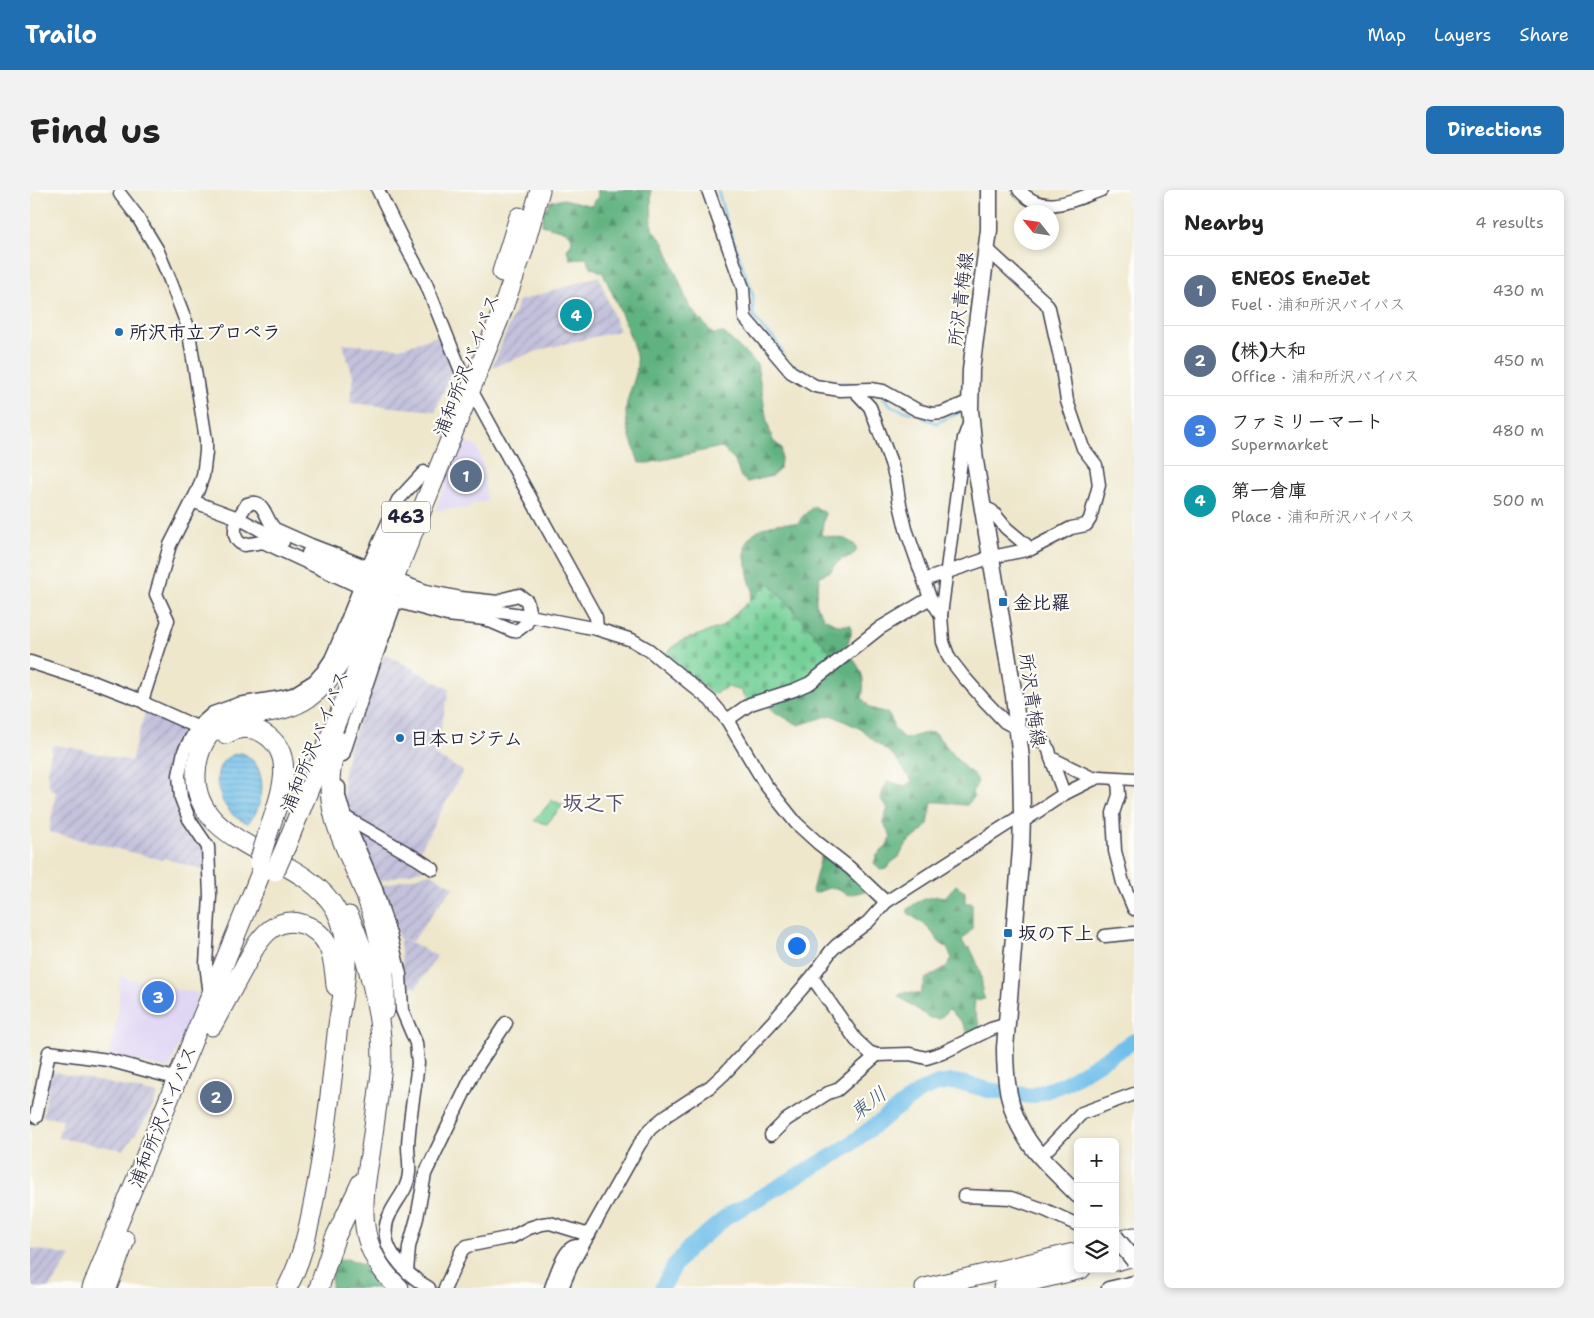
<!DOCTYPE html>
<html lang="en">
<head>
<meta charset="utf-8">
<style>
  :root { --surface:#fff; --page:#f2f2f2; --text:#222; --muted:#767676; --line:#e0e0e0; --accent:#1f6fb2 }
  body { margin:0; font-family:"Shantell Sans","Klee One",sans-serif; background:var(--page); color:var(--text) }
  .controls { position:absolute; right:15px; bottom:15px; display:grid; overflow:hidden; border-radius:8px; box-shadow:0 2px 8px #0003 }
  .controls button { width:45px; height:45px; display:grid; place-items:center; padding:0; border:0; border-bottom:1px solid var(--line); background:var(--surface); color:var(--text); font:25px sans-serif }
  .compass { position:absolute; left:984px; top:15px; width:45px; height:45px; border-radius:50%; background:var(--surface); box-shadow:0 2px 8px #0003; rotate:300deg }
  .you { position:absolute; left:766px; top:755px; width:18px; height:18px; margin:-12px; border:4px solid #fff; border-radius:50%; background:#1a73e8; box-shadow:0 0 0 8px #1a73e833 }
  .badge { display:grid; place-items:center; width:32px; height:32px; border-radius:50%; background:var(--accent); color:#fff; font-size:16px; font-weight:700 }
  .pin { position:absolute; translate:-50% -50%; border:2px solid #fff; box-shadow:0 1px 5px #0006 }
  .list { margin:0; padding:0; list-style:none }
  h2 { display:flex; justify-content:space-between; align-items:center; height:65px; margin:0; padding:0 20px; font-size:21px }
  h2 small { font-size:16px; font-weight:400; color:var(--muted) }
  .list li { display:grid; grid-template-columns:32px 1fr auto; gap:15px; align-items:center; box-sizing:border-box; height:70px; padding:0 20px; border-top:1px solid var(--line) }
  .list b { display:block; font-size:19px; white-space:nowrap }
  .list p { margin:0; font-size:16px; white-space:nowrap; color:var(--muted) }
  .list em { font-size:16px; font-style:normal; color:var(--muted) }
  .icon { flex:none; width:28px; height:28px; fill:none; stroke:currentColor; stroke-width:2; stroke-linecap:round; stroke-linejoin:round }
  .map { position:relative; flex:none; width:1104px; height:1098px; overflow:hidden; border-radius:8px }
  header { display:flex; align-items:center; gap:30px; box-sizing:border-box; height:70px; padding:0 25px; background:var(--accent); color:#fff }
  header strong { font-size:24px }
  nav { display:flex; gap:28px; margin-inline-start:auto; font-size:18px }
  .intro { display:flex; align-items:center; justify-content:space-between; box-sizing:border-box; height:120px; padding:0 30px }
  h1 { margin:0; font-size:35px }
  .button { padding:12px 22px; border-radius:8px; background:var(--accent); color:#fff; font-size:18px; font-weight:700 }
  main { display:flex; gap:30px; padding:0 30px }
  aside { flex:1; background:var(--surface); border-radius:8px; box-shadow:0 2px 8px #0003 }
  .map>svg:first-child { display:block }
</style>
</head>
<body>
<header>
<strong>Trailo</strong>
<nav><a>Map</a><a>Layers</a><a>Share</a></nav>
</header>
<div class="intro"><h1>Find us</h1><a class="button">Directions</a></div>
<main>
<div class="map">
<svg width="1104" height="1098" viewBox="0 0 1104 1098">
  <defs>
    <pattern id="industrial-furrows" width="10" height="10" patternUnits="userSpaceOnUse" patternTransform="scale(1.25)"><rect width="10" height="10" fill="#c3c1db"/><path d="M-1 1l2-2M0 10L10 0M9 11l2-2" fill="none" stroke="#a7a6bd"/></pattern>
    <pattern id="forest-firs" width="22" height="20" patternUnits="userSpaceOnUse" patternTransform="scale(1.25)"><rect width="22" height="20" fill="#60b280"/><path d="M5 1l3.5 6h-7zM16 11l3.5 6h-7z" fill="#4f906a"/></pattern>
    <pattern id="cemetery-stones" width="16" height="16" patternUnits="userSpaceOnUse" patternTransform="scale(1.25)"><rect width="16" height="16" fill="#75d097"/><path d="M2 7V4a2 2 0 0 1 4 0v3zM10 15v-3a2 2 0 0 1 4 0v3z" fill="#65b283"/></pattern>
    <pattern id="water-rules" width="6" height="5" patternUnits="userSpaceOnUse" patternTransform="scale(1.25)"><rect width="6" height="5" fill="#70bfea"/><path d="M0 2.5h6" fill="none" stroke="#5c9bbf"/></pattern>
  </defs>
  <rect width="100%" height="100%" fill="#fdfcf7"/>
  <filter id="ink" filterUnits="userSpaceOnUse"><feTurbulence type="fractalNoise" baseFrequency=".02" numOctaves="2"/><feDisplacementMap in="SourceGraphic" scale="10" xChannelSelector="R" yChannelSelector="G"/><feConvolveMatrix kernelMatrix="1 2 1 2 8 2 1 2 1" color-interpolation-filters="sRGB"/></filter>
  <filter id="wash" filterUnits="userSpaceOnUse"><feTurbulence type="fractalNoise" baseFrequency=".0096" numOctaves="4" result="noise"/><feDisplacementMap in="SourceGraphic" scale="20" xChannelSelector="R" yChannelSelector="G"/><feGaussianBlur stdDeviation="1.12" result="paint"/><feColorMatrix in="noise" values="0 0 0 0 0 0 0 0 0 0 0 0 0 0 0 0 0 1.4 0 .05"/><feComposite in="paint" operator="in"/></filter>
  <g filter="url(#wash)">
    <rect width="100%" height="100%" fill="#eee7cc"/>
    <g fill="#dfd5f5">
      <path d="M432 251 447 257 456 283H454L457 311 441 314 440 318 405 320Z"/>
      <path d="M90 785 99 789 137 798 169 803 139 879 79 865 88 824Z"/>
    </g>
    <g fill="url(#industrial-furrows)">
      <path d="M569 86 589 141 517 158 462 177 489 111Z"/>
      <path d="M411 145 423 178 405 221 320 213 323 186 313 154 370 158Z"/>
      <path d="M354 463 419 499 410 543 403 564 433 581 387 666 319 627 315 615 313 587 319 558Z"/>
      <path d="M116 518 162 538 147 606 152 629 172 652 177 681 133 668 132 670 19 642 26 602 21 600 18 592V577L22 556 24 555 39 557 101 571Z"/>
      <path d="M331 640 395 679 350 691 327 647Z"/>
      <path d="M399 683 424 697 407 717 383 751 369 749 362 714 353 703 351 696Z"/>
      <path d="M370 750 381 752 407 766 386 798 375 792 370 754Z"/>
      <path d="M20 881 128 904 120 923 94 960 28 948 32 929 13 927Z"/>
      <path d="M0 1058 41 1066 19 1098H0Z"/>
    </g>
    <g fill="url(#forest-firs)" stroke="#416a5e">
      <path d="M567 0H621L622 39 634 53 659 116 683 144 694 143 727 174 737 231 743 251 752 258 750 279 742 286 717 292 711 287 704 269 691 257 618 273H609C604 256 595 238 596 221 596 206 606 191 607 176 609 159 581 101 573 83L561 77 556 68 540 69 537 60 542 52 541 45C533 39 521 38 512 35L513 22 521 11 534 9 562 16 568 6Z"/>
      <path d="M784 316 795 323 791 345 815 349 824 354 827 360 821 367 812 369 804 375 801 381 790 386 786 406V416L794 428 808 435H821V445L815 459C829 475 837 486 832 508L840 518 857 523 861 528 864 539 875 549 892 544 904 542 935 578 943 584 948 592 942 602 944 608 937 615C925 615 914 611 902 612L898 634 890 643 877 653 869 667 862 672 856 679 850 680 844 673 847 665 856 657 861 646 853 632 858 618 851 610 853 601 858 591 875 596 882 591 864 566 843 550 831 539 801 525 769 535 746 523 735 513 719 414 723 400C719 392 718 385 717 377 715 370 714 361 716 354 723 335 751 331 768 334L772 327Z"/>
      <path d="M794 665 835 697V701L819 705 805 698H799L785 703 782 701 791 667Z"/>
      <path d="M926 695 935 702V713H942V739L932 750 936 758H940C946 769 951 782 952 794 953 801 951 801 955 809L945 810 944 821 951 838 948 841 938 843 932 832 919 820 909 829 900 828 868 806 874 802 890 804 895 789 916 777 922 768 917 758 909 752 898 737 878 723V719C887 711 903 704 915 707Z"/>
      <path d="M316 1069 325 1071 333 1075C336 1084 346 1090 353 1098H301L302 1084 307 1071Z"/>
    </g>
    <g fill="url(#cemetery-stones)" stroke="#4c7969">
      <path d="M739 393 806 468 778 492 718 513 710 499 708 500 698 497 682 504 635 464 651 451 691 437Z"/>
      <path d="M522 610 533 615 517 634 504 631Z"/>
    </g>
    <path fill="url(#water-rules)" stroke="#497092" d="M212 563C239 574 236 616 218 633 187 626 171 566 212 563Z"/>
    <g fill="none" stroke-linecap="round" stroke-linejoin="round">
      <g stroke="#70bfea" stroke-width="2.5">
        <path d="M688 0 696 30 723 105V125L734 140 744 148 753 163"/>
        <path d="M763 175C781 188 799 194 822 193"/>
        <path d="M853 208 863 217 881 223"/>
        <path d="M893 228 906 233 933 221"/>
      </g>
      <path stroke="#70bfea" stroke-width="16" d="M632 1098 645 1075 659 1058 699 1025 811 961 890 901 908 894 922 892 937 894 958 900 1002 906 1034 894 1104 851"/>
    </g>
  </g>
  <g filter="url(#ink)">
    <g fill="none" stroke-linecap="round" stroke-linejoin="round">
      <defs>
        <g id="minor">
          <path d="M348 0 373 51 395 91 433 186"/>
          <path d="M678 0 713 98 715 128 761 182 785 196 810 200 841 199 853 201 887 220 902 224 912 223 940 211"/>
          <path d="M989 0C1013 27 1043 10 1071 0"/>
          <path d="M90 4 107 26 127 59 140 90 158 137 176 250V262L173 286 168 300 140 355 126 404 138 430 112 511"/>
          <path d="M440 198 566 427 567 439"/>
          <path d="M824 200 840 217 861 273 866 290 869 310 876 339 900 408 911 425"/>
          <path d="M940 232 934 248 911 425 913 452 919 468 933 486 955 511 975 532 1014 553 1019 560 1021 568 1064 589"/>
          <path d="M162 311 208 328 253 352"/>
          <path d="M953 317 962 321 976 338 1001 359"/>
          <path d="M278 363 331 385"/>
          <path d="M894 390 962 367 1001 359 1041 338 1056 335 1060 329 1069 295 1066 275 1053 258 1037 211 1031 172 1019 118 1015 112 957 59"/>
          <path d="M330 397 233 352 214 355 210 353 207 350 205 345V338L208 328 217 314C235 307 235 330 245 339L281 355 338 377"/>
          <path d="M373 402 411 414 500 426 567 439 602 450 619 460 680 510 697 530 735 594 766 633 788 653 820 678 856 712"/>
          <path d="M358 409 417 425 455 429 483 441 488 440 496 434 500 426 497 411 489 405 477 408 468 412 431 408 396 401 363 389"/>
          <path d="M0 472 68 494 112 511 118 515 167 537"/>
          <path d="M697 530 720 514 764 500 780 493 850 438 900 408"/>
          <path d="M313 565 343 475 366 411"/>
          <path d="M1021 568 1034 604"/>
          <path d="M1088 589 1089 605 1083 623 1085 661 1093 693 1104 719"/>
          <path d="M309 597V606L315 627 345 696 360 744 370 784 372 820 386 853 388 873C385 900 379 929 378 956 378 965 380 974 379 983 378 1000 366 1010 360 1024 344 1054 375 1084 399 1098"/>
          <path d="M315 627 386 668 403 679"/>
          <path d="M992 632 1034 604 1064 589 1070 587 1104 589"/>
          <path d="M1075 746 1104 743"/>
          <path d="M782 787 826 850 839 862 847 865 880 864 896 868 912 863 961 839 978 834"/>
          <path d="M180 805 176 774 180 706 178 657 159 629 151 608 149 585 154 561 167 537 183 523 208 514 252 507 263 504 284 491 293 481 301 469 308 453 338 377 368 310 394 282"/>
          <path d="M6 927 19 862 78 870 148 889"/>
          <path d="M741 945 756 930 798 903 807 900 847 865"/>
          <path d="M1011 966 1052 923 1104 904"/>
          <path d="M934 1006 981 1008 1015 1020 1048 1035"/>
          <path d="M377 1082 379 1057 387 1028 395 984 445 880 476 833"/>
          <path d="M415 1098 432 1060 437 1056 482 1047 499 1038 512 1034 520 1033 559 1045"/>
          <path d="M521 1098C525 1087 532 1065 541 1058 544 1055 548 1056 552 1056"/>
          <path d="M532 1098 542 1074 609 955 620 939 637 925 681 896 695 883 747 827 782 787 801 761 807 755 838 732 856 712 992 625"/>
          <path d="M1078 1098 1104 1092"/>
        </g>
        <path id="major" d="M959 0V40L941 180 940 220 945 271 984 506 991 569 992 625 991 659 975 858C975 888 978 918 994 944 1007 967 1030 986 1048 1005"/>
        <g id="highway">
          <path d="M472 82 489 27"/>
          <path d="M196 544C208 537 221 536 233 543 271 565 247 614 237 646"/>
          <path d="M309 551C306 560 302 570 301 580 294 629 323 668 338 711 351 746 356 783 355 820"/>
          <path d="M256 656 469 129 493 61 510 0"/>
          <path d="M319 726C338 766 352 826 352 870 352 882 349 895 348 908 345 927 343 946 340 965 331 1017 326 1059 369 1098"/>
          <path d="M182 836 225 757C230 750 234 744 241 739 262 724 289 736 299 758 304 770 305 783 306 796"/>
          <path d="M1085 1052 1104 1047"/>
          <path d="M1085 1071 1104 1066"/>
          <path d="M62 1098 234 675"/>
          <path d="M77 1098 95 1050"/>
          <path d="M257 1098C272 1070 278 1041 284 1010 295 955 301 899 307 844 309 821 316 798 316 774 317 756 315 737 306 720 274 660 153 658 167 574 179 508 238 536 278 508 311 486 323 445 338 410 347 389 357 368 368 347"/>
          <path d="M289 1098 305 1048 331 993"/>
          <path d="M895 1098 1048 1062"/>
          <path d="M973 1098 1051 1079"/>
        </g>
      </defs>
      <use href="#minor" stroke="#414051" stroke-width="15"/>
      <use href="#major" stroke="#414051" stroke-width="19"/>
      <use href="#highway" stroke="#414051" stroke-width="21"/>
      <use href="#minor" stroke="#fff" stroke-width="12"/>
      <use href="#major" stroke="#fff" stroke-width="16"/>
      <use href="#highway" stroke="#fff" stroke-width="19"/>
      <defs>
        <path id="major-bridge" d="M1085 1047 1104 1070"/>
        <g id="highway-bridge">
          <path d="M229 672 237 646"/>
          <path d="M245 681 256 656"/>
        </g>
      </defs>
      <use href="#major-bridge" stroke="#414051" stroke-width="19" stroke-linecap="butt"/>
      <use href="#highway-bridge" stroke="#414051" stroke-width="21" stroke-linecap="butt"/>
      <use href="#major-bridge" stroke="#fff" stroke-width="16"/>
      <use href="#highway-bridge" stroke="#fff" stroke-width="19"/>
    </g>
  </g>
  <g fill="#1f6fb2" stroke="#fdfcf7" stroke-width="2">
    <circle cx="89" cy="142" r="5"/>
    <rect x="968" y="407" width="10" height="10" rx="2.5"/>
    <circle cx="370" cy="548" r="5"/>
    <rect x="973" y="738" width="10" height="10" rx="2.5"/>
  </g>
  <g text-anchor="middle" stroke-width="4.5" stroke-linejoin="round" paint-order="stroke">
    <rect fill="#fdfcf7" stroke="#646373" stroke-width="1" x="352" y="311.5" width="48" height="31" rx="4"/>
    <g font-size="18" font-weight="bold" fill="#22223b">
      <text x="376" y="333">463</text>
    </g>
    <g font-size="19" fill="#22223b" stroke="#fdfcf7">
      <text transform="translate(930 109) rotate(-83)" y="7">所沢青梅線</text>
      <text transform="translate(436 175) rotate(-69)" y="7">浦和所沢バイパス</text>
      <text transform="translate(1003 510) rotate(82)" y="7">所沢青梅線</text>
      <text transform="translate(284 551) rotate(-68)" y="7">浦和所沢バイパス</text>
      <text transform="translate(132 926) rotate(-68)" y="7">浦和所沢バイパス</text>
    </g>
    <g font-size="19" font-weight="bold" fill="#22223b" stroke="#fdfcf7" text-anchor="start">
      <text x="99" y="149">所沢市立プロペラ</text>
      <text x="983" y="419">金比羅</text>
      <text x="380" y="555">日本ロジテム</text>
      <text x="988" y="750">坂の下上</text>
    </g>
    <g font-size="20" font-style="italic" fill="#3d5978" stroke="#fdfcf7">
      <text transform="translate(838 913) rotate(-37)" y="7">東川</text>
    </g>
    <g font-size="21" font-weight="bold" fill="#564c6c" stroke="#fdfcf7">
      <text x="564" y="620">坂之下</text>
    </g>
  </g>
</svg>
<div class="controls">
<button>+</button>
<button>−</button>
<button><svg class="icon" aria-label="layers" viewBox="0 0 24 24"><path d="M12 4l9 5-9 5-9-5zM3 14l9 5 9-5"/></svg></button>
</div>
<svg class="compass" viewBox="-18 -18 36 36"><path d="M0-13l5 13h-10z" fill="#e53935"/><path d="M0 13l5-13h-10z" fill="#767676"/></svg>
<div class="you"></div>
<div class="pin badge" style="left:436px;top:286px;background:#5c6f8a">1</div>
<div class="pin badge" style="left:186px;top:907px;background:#5c6f8a">2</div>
<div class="pin badge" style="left:128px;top:807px;background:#3f7fe0">3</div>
<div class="pin badge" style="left:546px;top:125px;background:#0f9aa8">4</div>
</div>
<aside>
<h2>Nearby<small>4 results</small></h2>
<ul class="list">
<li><span class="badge" style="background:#5c6f8a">1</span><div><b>ENEOS EneJet</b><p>Fuel · 浦和所沢バイパス</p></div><em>430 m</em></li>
<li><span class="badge" style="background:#5c6f8a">2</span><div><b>(株)大和</b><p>Office · 浦和所沢バイパス</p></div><em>450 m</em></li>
<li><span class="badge" style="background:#3f7fe0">3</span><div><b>ファミリーマート</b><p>Supermarket</p></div><em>480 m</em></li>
<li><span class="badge" style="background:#0f9aa8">4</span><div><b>第一倉庫</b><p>Place · 浦和所沢バイパス</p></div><em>500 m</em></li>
</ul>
</aside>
</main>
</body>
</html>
